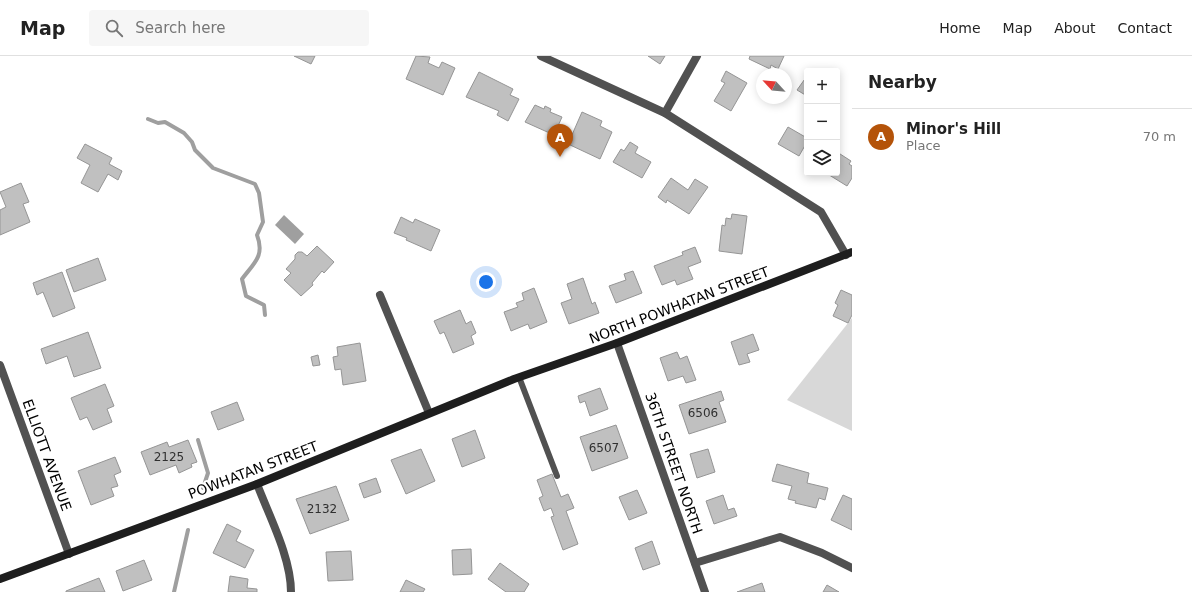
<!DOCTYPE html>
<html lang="en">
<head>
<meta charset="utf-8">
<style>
  :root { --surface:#fff; --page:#f6f6f6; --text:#222; --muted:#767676; --line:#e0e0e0; --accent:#b45309 }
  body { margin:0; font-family:"DejaVu Sans",sans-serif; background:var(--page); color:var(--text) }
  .controls { position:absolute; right:12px; top:12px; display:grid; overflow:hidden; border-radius:4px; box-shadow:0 2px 10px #0003 }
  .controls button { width:36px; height:36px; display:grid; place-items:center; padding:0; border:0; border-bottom:1px solid var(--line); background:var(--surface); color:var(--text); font:20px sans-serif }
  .compass { position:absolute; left:756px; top:12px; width:36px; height:36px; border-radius:50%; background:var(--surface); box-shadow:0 2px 10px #0003; rotate:296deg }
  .you { position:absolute; left:486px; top:226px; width:14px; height:14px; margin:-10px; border:3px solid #fff; border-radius:50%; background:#1a73e8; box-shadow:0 0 0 6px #1a73e833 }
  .badge { display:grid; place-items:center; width:26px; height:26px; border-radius:50%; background:var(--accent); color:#fff; font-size:13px; font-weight:700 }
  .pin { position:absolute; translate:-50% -33px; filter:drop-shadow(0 1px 2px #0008) }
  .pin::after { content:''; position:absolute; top:21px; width:14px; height:12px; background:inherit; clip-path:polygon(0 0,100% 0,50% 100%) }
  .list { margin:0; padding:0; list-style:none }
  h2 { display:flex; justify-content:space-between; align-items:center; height:52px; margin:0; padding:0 16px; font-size:17px }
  h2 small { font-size:13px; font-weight:400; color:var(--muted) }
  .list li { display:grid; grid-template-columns:26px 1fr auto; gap:12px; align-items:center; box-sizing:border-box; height:56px; padding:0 16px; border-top:1px solid var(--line) }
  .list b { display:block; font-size:15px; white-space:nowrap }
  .list p { margin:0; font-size:13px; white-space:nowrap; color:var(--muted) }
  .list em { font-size:13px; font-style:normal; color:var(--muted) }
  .icon { flex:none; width:22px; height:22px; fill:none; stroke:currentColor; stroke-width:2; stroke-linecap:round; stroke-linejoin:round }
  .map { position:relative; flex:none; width:852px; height:536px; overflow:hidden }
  header { display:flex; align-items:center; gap:24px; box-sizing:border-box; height:56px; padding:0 20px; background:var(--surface); border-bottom:1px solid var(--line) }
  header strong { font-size:19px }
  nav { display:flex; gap:22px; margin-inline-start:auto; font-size:14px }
  .search { width:280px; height:36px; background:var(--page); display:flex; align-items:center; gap:10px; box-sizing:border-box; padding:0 14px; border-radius:4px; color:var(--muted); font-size:15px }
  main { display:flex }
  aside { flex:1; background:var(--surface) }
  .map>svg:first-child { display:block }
</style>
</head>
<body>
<header>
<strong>Map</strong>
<div class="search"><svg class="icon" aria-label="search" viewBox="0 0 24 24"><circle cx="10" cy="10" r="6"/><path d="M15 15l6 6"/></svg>Search here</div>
<nav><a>Home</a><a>Map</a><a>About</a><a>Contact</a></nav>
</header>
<main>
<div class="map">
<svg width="852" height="536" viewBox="0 0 852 536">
  <rect width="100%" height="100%" fill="#fff"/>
  <path fill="#d8d8d8" d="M852 262V375L787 344Z"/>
  <path fill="#9f9f9f" d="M284 159 304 178 295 188 275 169Z"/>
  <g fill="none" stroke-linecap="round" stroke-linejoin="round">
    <g stroke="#9f9f9f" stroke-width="4">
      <path d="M148 63 158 67 165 66 184 77 192 86 195 94 213 112 255 128 259 137 263 166 257 179C265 200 254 207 242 223L246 240 264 249 265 259"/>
      <path d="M198 384 208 417 203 432"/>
      <path d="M174 536 188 474"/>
    </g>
  </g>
  <g fill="#c0c0c0" stroke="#959595">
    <path d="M294 0H315L311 8Z"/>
    <path d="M416 0 430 1 428 7 439 12 442 6 455 12 443 39 406 23Z"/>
    <path d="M648 0H665L660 8Z"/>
    <path d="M750 0H784L778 13 771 9 770 13 749 3Z"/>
    <path d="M726 15 747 27 731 55 714 45 725 27 721 25Z"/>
    <path d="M479 16 513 33 510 39 519 43 508 65 497 59 499 55 466 41Z"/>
    <path d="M807 20V40L797 34Z"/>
    <path d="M535 49 544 53 545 50 551 53 550 56 562 61 554 79 525 66Z"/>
    <path d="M582 56 602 65 600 70 612 76 600 103 568 88Z"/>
    <path d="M788 71 807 82V86L799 100 778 88Z"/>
    <path d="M630 86 638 91 635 97 651 106 642 122 613 106 621 93 624 95Z"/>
    <path d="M85 88 112 102 109 108 122 115 118 124 108 118 98 136 81 127 90 109 77 102Z"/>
    <path d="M837 96 851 105 849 108 852 110V122L847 130 826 117H837Z"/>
    <path d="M671 122 688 134 695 123 708 131 689 158 667 144 666 147 658 141Z"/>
    <path d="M21 127 29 146 23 148 30 166 0 179V154L6 151 0 136Z"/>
    <path d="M732 158 747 160 742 198 719 195 722 169 725 170 726 162 731 163Z"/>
    <path d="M401 161 413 167 415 163 440 174 431 195 406 184 407 182 394 177Z"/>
    <path d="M317 190 334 206 324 217 322 215 312 227 313 229 301 240 284 224 291 217 286 213 295 203V199L298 196H302L307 200Z"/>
    <path d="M695 191 701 206 688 211 693 223 677 229 675 224 662 229 654 210 683 199 682 196Z"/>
    <path d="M98 202 106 224 74 236 66 214Z"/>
    <path d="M633 215 642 237 616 247 609 230 626 224 624 218Z"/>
    <path d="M62 216 75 252 53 261 43 236 37 239 33 227Z"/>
    <path d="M583 222 592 248 595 246 599 257 569 268 561 247 572 243 567 228Z"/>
    <path d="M534 232 547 266 530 273 528 268 511 275 504 256 518 251 516 247 524 244 522 237Z"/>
    <path d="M841 234 852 239V259L848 267 833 260 838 249 835 247Z"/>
    <path d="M460 254 466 268 471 265 476 277 471 280 474 288 453 297 444 276 440 278 434 265Z"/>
    <path d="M88 276 101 312 74 321 67 300 46 308 41 293Z"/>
    <path d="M753 278 759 294 747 298 750 306 739 309 731 286Z"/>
    <path d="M360 287 366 325 343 329 341 313 335 314 333 301 338 300 337 291Z"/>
    <path d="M677 296 680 303 687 300 696 324 686 327 683 320 668 325 660 302Z"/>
    <path d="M318 299 320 309 313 310 311 301Z"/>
    <path d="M105 328 114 350 107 353 112 366 93 374 87 361 80 364 71 342Z"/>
    <path d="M600 332 608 353 590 360 585 345 580 347 578 340Z"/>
    <path d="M721 335 724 344 719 346 726 366 689 378 679 349Z"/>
    <path d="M237 346 244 364 218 374 211 356Z"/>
    <path d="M616 369 628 402 592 415 580 381Z"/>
    <path d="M475 374 485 402 462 411 452 383Z"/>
    <path d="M188 384 197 406 191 408 192 411 179 417 176 409 150 419 141 396 167 386 169 391Z"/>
    <path d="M421 393 435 425 406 438 391 404Z"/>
    <path d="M708 393 715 416 697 422 690 398Z"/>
    <path d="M115 401 121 416 114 419 118 430 111 432 114 440 91 449 78 415Z"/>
    <path d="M777 408 809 417 807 427 828 432 825 444 819 442 816 452 795 447 796 445 788 443 792 430 772 425Z"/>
    <path d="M552 418 561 441 568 438 574 452 566 455 578 488 563 494 551 461 554 460 551 452 544 455 539 442 543 440 537 424Z"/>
    <path d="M376 422 381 436 364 442 359 428Z"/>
    <path d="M336 430 349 464 310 478 296 443Z"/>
    <path d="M637 434 647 457 629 464 619 441Z"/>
    <path d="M723 439 728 454 734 452 737 460 714 468 706 445Z"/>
    <path d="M843 439 852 443V474L831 464Z"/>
    <path d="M227 468 241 475 236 485 254 494 245 512 213 497Z"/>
    <path d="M652 485 660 508 643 514 635 492Z"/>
    <path d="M471 493 472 518 453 519 452 494Z"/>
    <path d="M351 495 353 524 328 525 326 496Z"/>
    <path d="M144 504 152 524 123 535 116 515Z"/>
    <path d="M500 507 529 528 524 536H506L488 523Z"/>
    <path d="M230 520 248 523 247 532 257 533V536H228Z"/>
    <path d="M99 522 105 536H66V535Z"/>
    <path d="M406 524 425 533 423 536H400Z"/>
    <path d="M762 527 765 536H737Z"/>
    <path d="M827 529 839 536H823Z"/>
  </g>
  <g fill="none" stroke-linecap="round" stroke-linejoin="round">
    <path stroke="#515151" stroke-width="6" d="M519 321 557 420"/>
    <g stroke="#515151" stroke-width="8">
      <path d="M541 0 665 57 821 156 846 199"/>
      <path d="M665 57 697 0"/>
      <path d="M380 239 429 357"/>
      <path d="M617 287 705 536"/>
      <path d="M0 309 69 498"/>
      <path d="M257 428C269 460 291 501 291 536"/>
      <path d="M695 507 780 481 822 497 852 512"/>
    </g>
    <path stroke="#1e1e1e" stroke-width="8" d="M0 523 257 428 514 323 617 287 852 196"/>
  </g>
  <g text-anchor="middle" stroke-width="4" stroke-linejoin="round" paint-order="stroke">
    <g font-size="12" fill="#303030">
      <text x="703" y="361">6506</text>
      <text x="604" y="396">6507</text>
      <text x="169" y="405">2125</text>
      <text x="322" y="457">2132</text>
    </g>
    <g font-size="14" fill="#000" stroke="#fff">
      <text transform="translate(679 249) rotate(-21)" y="5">NORTH POWHATAN STREET</text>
      <text transform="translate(47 399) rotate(70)" y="5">ELLIOTT AVENUE</text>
      <text transform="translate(674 407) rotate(71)" y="5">36TH STREET NORTH</text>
      <text transform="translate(253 414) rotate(-21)" y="5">POWHATAN STREET</text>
    </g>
  </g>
</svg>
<div class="controls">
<button>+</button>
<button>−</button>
<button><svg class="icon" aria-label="layers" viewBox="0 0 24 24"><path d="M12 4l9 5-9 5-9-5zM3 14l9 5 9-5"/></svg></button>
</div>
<svg class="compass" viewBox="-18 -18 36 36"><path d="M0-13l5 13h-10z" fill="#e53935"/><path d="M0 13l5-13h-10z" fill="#767676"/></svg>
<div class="you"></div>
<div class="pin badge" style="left:560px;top:101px">A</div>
</div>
<aside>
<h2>Nearby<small></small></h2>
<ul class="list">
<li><span class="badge">A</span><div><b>Minor's Hill</b><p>Place</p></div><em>70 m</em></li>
</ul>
</aside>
</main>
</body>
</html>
